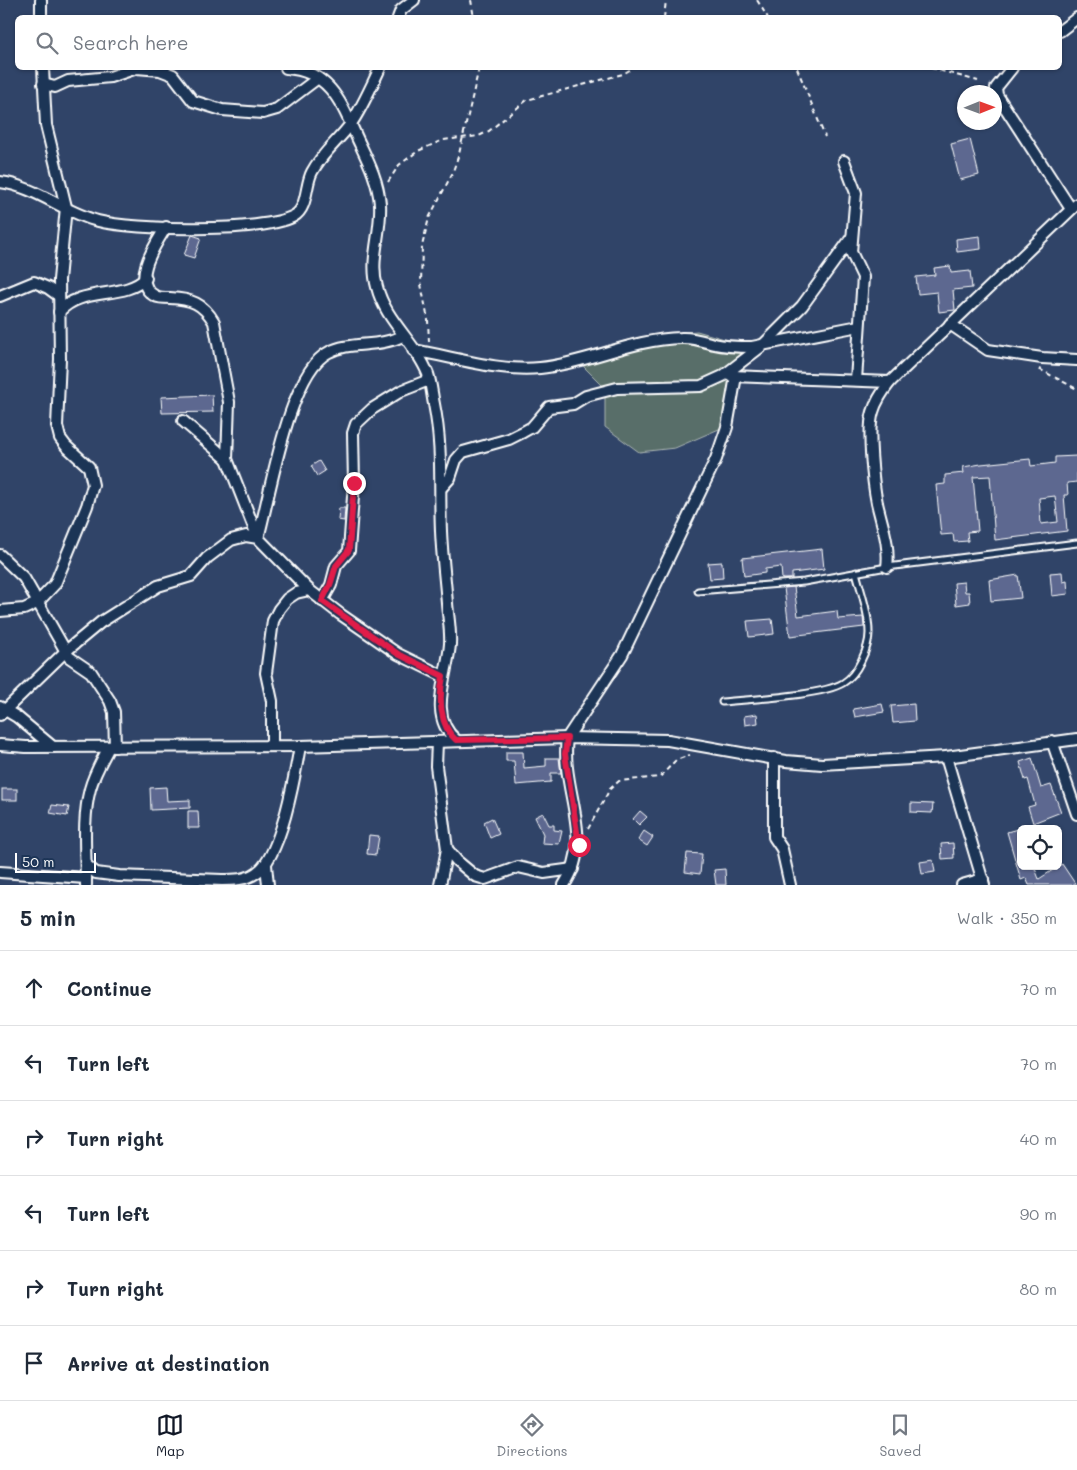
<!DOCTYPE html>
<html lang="en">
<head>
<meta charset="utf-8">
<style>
  :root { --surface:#fff; --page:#f2f2f3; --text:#1f2937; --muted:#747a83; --line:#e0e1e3; --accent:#111827 }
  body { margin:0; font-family:Mali,sans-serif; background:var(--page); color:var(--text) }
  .controls { position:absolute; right:15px; bottom:15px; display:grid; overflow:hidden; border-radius:8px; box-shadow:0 1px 4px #0004 }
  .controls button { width:45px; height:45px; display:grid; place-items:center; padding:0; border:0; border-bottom:1px solid var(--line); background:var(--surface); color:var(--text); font:25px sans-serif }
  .compass { position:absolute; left:957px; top:85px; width:45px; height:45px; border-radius:50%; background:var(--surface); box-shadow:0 1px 4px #0004; rotate:89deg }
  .scale { position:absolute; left:15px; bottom:12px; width:81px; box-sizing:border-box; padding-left:5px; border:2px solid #fff; border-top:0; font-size:14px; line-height:18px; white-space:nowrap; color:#fff; -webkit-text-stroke:4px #1d3557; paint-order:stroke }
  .stop { position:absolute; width:15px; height:15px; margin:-11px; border:4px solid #e11d48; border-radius:50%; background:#fff }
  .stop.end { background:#e11d48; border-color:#fff; box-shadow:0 1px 5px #0008 }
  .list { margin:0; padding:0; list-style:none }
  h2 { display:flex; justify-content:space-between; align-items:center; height:65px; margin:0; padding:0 20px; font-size:21px }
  h2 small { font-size:16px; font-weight:400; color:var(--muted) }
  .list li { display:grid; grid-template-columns:32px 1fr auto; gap:15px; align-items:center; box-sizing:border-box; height:75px; padding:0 20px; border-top:1px solid var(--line) }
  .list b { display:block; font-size:19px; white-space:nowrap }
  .list em { font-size:16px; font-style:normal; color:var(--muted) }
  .icon { flex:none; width:28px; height:28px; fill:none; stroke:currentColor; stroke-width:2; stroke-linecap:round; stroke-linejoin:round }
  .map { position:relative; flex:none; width:1077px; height:885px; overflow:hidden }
  .search { position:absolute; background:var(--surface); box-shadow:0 1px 4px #0004; left:15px; right:15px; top:15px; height:55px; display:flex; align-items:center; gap:12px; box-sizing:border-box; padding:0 18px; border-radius:8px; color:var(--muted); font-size:19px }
  .sheet { height:515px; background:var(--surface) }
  nav { display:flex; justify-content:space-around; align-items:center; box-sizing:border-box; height:70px; border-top:1px solid var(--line); background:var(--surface); font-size:14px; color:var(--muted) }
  nav a { display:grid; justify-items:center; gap:2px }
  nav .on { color:var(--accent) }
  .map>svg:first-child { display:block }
</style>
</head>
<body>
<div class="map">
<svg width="1077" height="885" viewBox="0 0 1077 885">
  <rect width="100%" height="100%" fill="#304468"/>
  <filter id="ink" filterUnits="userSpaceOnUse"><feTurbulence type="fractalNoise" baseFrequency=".02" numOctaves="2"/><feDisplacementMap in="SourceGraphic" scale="10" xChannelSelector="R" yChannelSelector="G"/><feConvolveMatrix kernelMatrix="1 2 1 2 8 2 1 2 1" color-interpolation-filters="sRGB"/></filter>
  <g filter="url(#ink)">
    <path fill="#586e69" stroke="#acb6b4" d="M697 331 735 342 741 351 745 374 735 390 726 426 675 448 639 452 605 427V388L584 367 583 363C613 335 658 335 697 331Z"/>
    <g fill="#5d6890" stroke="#fff" fill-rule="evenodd">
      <path d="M970 139 979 175 960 180 951 144Z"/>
      <path d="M192 235 201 238 194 258 184 255Z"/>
      <path d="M980 236 981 249 957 252 956 239Z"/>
      <path d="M950 266 951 273 970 271 972 288 953 290 955 310 939 312 937 292 918 294 916 277 935 275 934 268Z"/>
      <path d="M212 395 213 412 162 413 161 397Z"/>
      <path d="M1077 456V482L1067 483 1068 495H1064L1067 531 995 540 990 476 973 477 978 531 967 532 968 541 954 542 953 534 941 535 936 485 945 484V475L964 473 963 467 981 464 1030 459 1031 466 1055 463V457ZM1055 496 1058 522 1041 524 1039 498Z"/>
      <path d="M319 461 325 471 317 476 311 466Z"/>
      <path d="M339 508H345L344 521 338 520Z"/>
      <path d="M822 549 824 569 792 573V579H782L781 567 765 569V573L744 576 742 558Z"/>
      <path d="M722 562 723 578 710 579 708 563Z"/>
      <path d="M1062 572 1063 582 1067 581 1068 594 1052 596 1050 573Z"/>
      <path d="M1018 575 1021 598 991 601 989 580Z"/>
      <path d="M964 582 965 592H969L970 603 956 605 954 583Z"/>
      <path d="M794 587 798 616 837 611 838 619 863 617 864 627 790 636 784 588Z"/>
      <path d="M772 619 774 634 749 637 747 621Z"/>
      <path d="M882 704 884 712 855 717 853 709Z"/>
      <path d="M914 704 915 721 893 723 891 706Z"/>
      <path d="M757 714 758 723 745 725 744 716Z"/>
      <path d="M506 752H523L524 768 546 766V758H559L561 773H551V782L516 785 514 761H506Z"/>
      <path d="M1032 758 1041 788 1051 785 1061 812 1033 823 1028 807 1035 805 1028 779 1025 780 1020 762Z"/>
      <path d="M166 787 167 801 190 800V808L151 810 150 788Z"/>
      <rect x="2" y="789" width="15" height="11"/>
      <path d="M911 803 933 804 932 813 911 812Z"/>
      <path d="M52 805 69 807 67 816 50 813Z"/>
      <path d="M188 811H198L199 828H188Z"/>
      <path d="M640 811 647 817 639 825 633 819Z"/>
      <path d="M543 813 549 825H554V830L562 831 559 844 542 843 543 834 535 817Z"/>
      <path d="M492 818 499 834 490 838 484 822Z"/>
      <path d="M1021 828V866H1034L1039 879 1062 864 1076 885H1029L1026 878 1021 880 1007 832Z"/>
      <path d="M644 831 653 837 647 846 638 840Z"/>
      <path d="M369 835 379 836 376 855 367 854Z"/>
      <path d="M953 843 954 858 942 859 941 844Z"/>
      <path d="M687 853 702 854 700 874 685 872Z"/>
      <path d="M933 860 935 872 922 874 920 862Z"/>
      <path d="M725 869 726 885H716L714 870Z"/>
    </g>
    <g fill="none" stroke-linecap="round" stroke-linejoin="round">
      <defs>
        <g id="service">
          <path d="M698 591 804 582 887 567 1077 543"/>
          <path d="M722 702C751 699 821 696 843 683 857 675 869 648 869 633 869 613 861 592 856 572"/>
        </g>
        <g id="minor">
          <path d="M41 0V18"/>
          <path d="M398 18 401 10 414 0"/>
          <path d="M1060 31 1077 18"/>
          <path d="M286 68C331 71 342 105 358 140 368 161 378 180 380 204 382 231 369 260 377 287 385 320 416 343 428 374 431 383 432 394 434 404 443 449 439 486 441 531 442 555 445 579 447 603 448 616 451 631 450 644 448 674 427 716 456 740"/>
          <path d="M1012 68 996 88 997 95 1071 209"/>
          <path d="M43 84 55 87 68 81 110 77 137 68 160 70 173 75 193 101 222 110 263 113 277 109 318 78"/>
          <path d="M844 161 856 193 851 252 863 277 856 380"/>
          <path d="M0 182C35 186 65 213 98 221 133 230 263 233 294 216 308 208 305 185 312 172 322 153 338 141 350 125 361 110 372 85 380 68"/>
          <path d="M166 227C157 242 129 282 155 296 159 298 165 298 170 298 191 299 203 303 214 322L229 402 227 459 258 538 309 590 340 614 398 654 443 676"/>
          <path d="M0 296 34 282 48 288 59 296"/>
          <path d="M59 312C81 286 124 300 146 278"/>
          <path d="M950 324 988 350 1042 358 1077 360"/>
          <path d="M413 350C455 357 497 372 540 368 588 363 632 339 681 338 692 337 703 341 714 344 727 347 739 347 752 347L859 326"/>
          <path d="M732 376 890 382"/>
          <path d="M183 421 227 459"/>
          <path d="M442 487 450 478 456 460 463 452 509 439 523 432 532 427 549 407 573 404 586 396 617 388 701 386 723 376 762 346 802 306 852 237"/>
          <path d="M0 555 24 578 69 657 91 672 110 701 114 712 115 747"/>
          <path d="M887 567C890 545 882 525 877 503 873 483 867 430 873 412 876 401 883 391 890 382L1077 204"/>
          <path d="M322 601 331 585 336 566 349 551 354 483 353 433 356 424 372 409 401 391 429 380"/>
          <path d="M0 611 24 609 37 603 55 584 87 506 93 485 89 467 66 446 60 438 57 426 60 359 59 280 66 207 46 125 43 68"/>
          <path d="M0 707 17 717 53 747"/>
          <path d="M0 715 66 651 101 622 158 586 191 576 207 558 231 540 246 536 258 538C270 496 289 371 329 352 350 341 378 348 403 336"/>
          <path d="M1052 741 1077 814"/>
          <path d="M437 742 436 766 447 849 457 861 475 876 485 879 518 867 544 873 573 869"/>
          <path d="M0 745 26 747 300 746 567 738 668 740 786 761 822 764 946 757 1077 739"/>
          <path d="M272 746V701L266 673 273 621 279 609 287 599 296 593 309 590"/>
          <path d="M946 757 984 885"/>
          <path d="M774 758V837L782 849 790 885"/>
          <path d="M86 865 96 873 119 876 222 880C233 880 246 880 256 873 281 858 295 775 300 746"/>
          <path d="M266 865 268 885"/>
          <path d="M0 872 86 878"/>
          <path d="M86 885C86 854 82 819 90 789 94 774 102 760 109 747"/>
          <path d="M440 885 447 849"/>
          <path d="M564 885C596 838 560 789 567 738L622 655 716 459 727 427 736 376"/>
          <path d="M962 885 983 879"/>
        </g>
      </defs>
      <use href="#service" stroke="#fff" stroke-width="9"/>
      <use href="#minor" stroke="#fff" stroke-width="14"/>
      <g stroke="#fff" stroke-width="2" stroke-dasharray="5 4" stroke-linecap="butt">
        <path d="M471 0 474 18"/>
        <path d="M757 0 768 18"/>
        <path d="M664 18 666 0"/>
        <path d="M797 68 825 137"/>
        <path d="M931 68 978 81"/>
        <path d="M388 182 399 165 418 151 443 140 479 136 489 131 527 100 623 74 633 68"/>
        <path d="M429 342 428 320 421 284 422 246 429 218 452 174 459 154 479 68"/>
        <path d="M1039 369 1077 389"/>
        <path d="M588 829 610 789 619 781 660 777 676 760 690 755"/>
      </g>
      <use href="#service" stroke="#1d3557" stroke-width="5"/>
      <use href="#minor" stroke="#1d3557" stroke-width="10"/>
    </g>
  </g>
  <g fill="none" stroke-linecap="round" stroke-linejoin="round" filter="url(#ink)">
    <path stroke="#e11d48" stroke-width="6" d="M354 483 349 550 336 566 330 585 322 601 398 654 443 676C439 697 439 726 456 740L567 738 565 754 579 845"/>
  </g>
</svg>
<div class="controls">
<button><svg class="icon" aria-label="locate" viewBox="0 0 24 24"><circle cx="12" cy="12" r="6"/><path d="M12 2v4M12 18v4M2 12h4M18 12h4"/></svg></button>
</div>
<svg class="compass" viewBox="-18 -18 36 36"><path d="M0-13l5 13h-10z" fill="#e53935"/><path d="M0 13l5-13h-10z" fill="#747a83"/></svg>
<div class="scale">50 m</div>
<div class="stop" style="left:579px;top:845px"></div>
<div class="stop end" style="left:354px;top:483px"></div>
<div class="search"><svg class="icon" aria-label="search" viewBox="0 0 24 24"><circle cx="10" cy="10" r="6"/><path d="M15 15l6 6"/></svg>Search here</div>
</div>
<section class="sheet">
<h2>5 min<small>Walk · 350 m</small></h2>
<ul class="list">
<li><svg class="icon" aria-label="ahead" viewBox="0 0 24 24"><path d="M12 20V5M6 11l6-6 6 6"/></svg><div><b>Continue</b></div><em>70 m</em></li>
<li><svg class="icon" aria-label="left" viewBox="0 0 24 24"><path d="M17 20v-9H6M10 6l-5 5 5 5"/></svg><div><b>Turn left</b></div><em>70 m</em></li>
<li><svg class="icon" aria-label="right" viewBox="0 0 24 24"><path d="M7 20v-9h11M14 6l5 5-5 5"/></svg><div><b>Turn right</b></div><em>40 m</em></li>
<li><svg class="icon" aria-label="left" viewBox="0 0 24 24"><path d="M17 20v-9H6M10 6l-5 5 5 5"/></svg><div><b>Turn left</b></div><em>90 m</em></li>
<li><svg class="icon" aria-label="right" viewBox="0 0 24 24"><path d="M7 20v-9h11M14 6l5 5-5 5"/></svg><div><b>Turn right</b></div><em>80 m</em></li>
<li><svg class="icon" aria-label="arrive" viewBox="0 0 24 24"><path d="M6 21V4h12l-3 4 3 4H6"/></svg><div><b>Arrive at destination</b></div></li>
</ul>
</section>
<nav>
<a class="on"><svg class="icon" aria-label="map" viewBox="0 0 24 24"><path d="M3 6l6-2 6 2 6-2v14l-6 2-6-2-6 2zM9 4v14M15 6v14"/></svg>Map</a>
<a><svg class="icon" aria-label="directions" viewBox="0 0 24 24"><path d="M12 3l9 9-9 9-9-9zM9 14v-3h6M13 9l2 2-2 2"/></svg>Directions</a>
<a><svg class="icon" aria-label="saved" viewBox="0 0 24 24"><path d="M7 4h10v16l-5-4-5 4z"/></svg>Saved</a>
</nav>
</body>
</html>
